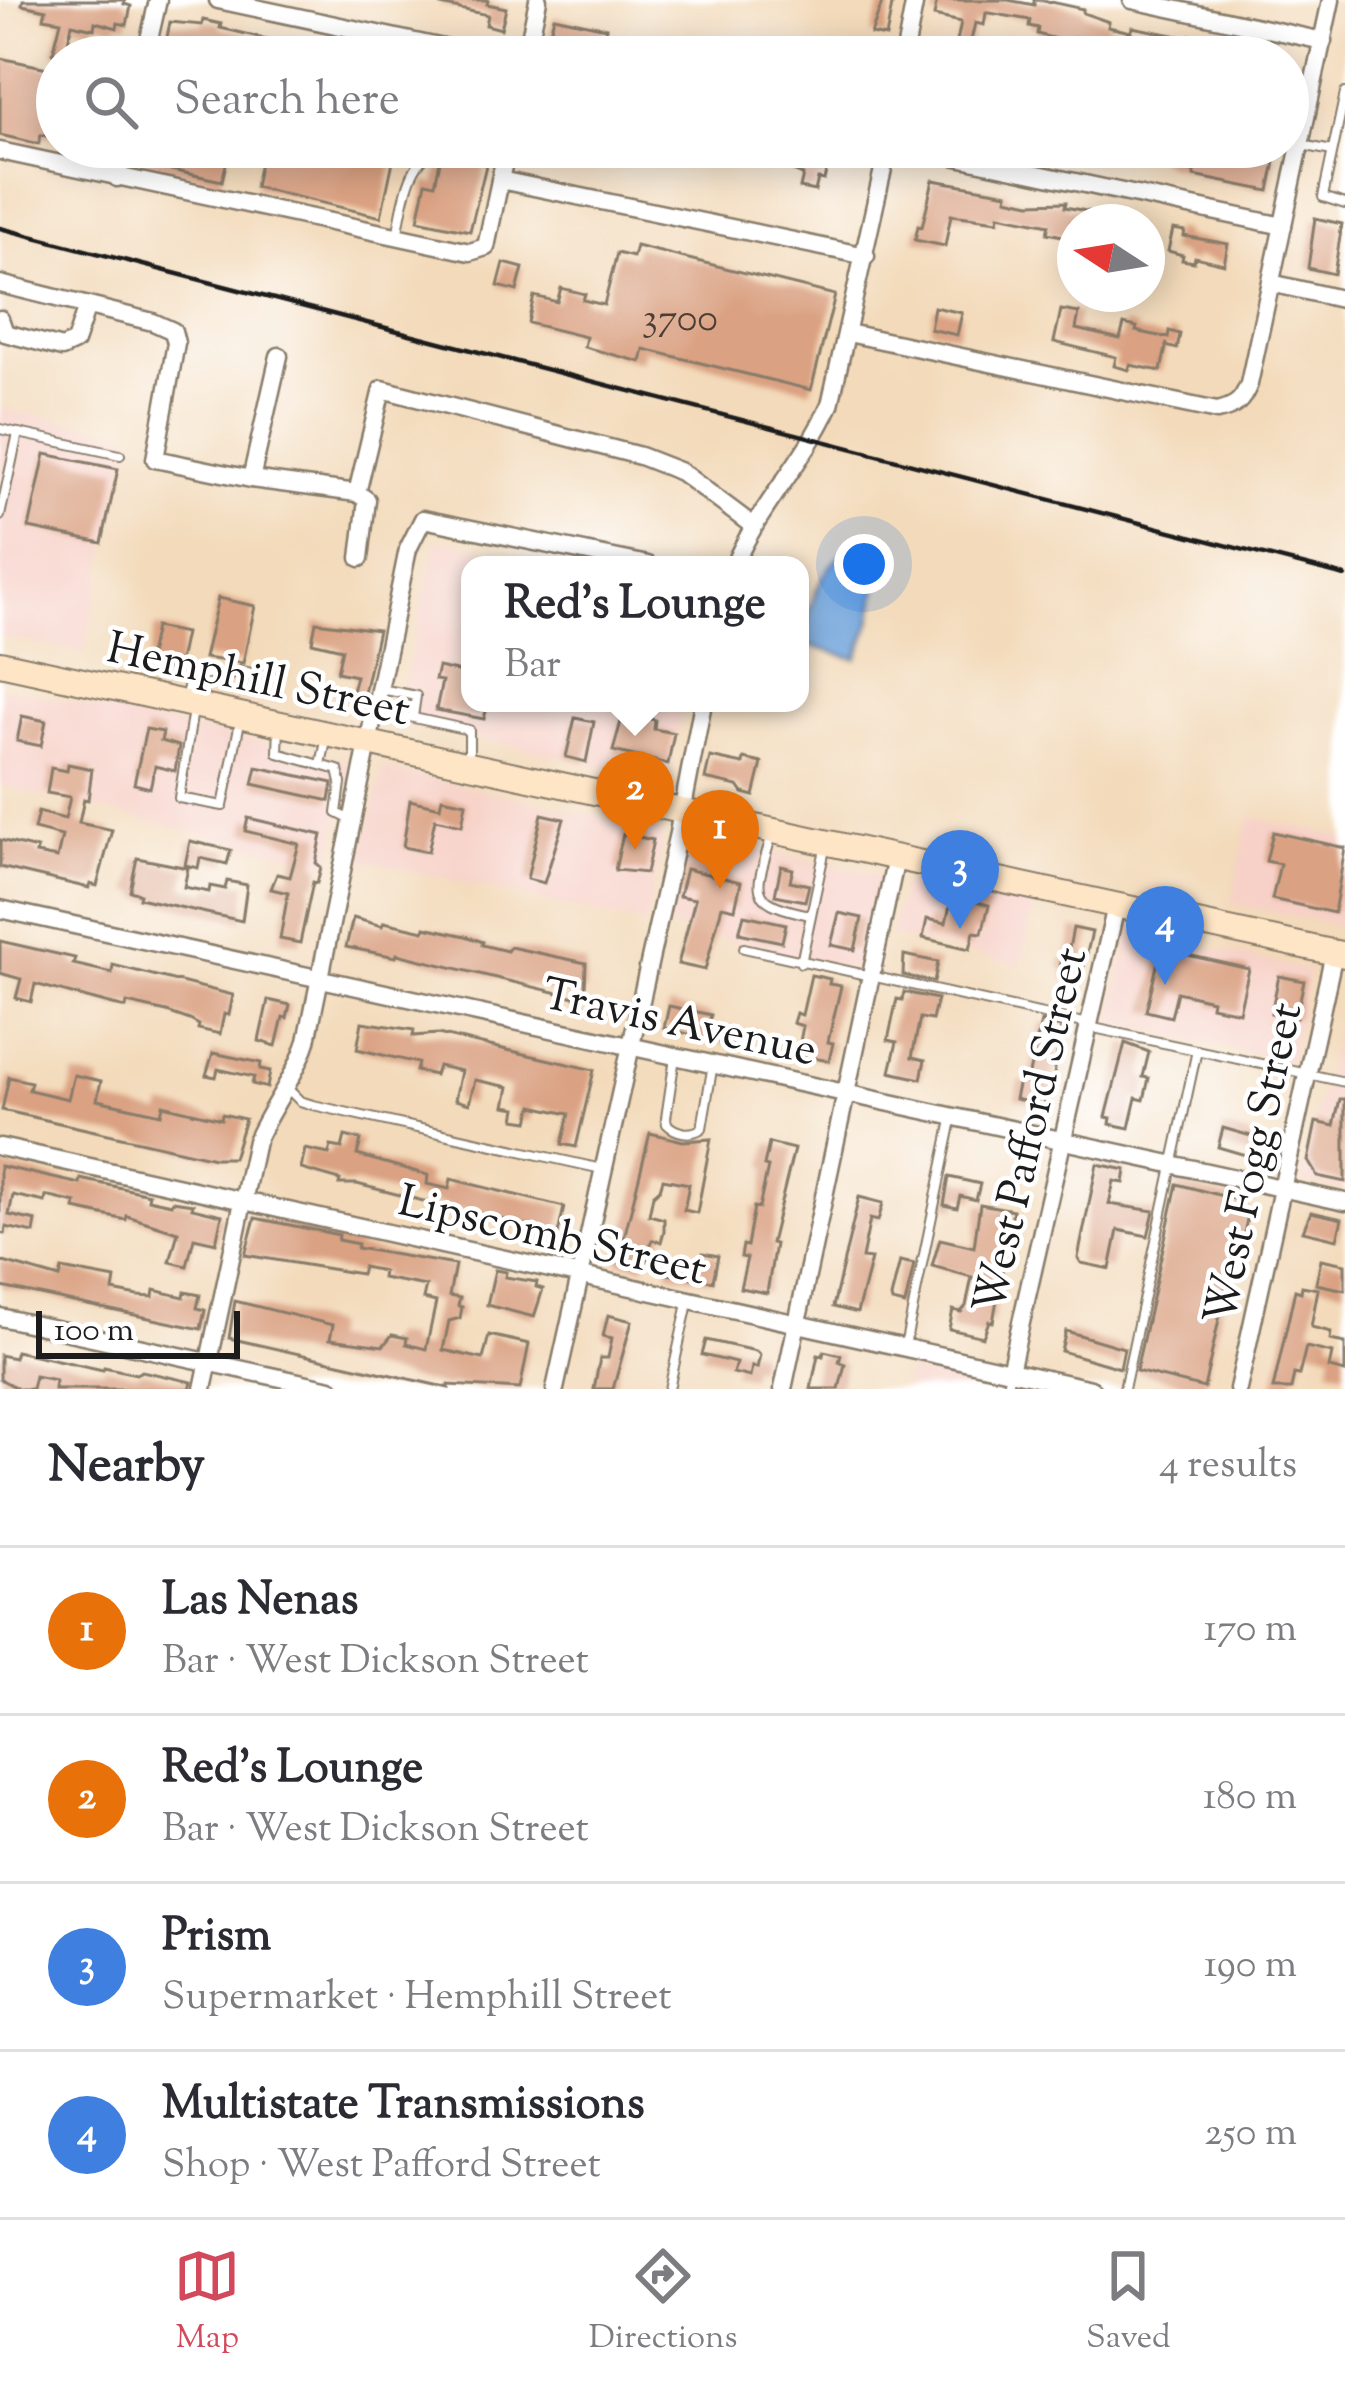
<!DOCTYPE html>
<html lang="en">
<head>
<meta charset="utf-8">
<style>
  :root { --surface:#fff; --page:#f2f2f3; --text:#2b2b33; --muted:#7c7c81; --line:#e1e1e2; --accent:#d1495b }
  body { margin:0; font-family:"Sorts Mill Goudy",serif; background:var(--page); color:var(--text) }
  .compass { position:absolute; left:1057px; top:204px; width:108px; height:108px; border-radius:50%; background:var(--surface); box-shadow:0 6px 30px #0003; rotate:282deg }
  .scale { position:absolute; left:36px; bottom:30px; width:204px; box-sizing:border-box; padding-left:12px; border:6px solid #1c1c1c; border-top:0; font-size:33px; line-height:42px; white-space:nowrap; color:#1c1c1c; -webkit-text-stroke:9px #fff; paint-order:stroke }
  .you { position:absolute; left:864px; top:564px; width:42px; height:42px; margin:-30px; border:9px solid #fff; border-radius:50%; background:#1a73e8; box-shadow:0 0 0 18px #1a73e833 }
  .badge { display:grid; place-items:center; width:78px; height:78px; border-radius:50%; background:var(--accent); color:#fff; font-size:39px; font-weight:700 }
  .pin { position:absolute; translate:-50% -99px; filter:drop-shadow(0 3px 6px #0008) }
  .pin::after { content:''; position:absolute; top:63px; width:42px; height:36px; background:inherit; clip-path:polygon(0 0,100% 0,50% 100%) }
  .popup { position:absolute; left:461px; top:556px; width:348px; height:156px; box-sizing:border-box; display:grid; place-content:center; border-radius:24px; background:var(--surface); filter:drop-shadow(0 3px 9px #0005); font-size:39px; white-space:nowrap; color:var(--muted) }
  .popup b { font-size:45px; color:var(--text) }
  .popup::after { content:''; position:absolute; left:50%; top:100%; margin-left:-24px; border:24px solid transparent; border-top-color:var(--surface) }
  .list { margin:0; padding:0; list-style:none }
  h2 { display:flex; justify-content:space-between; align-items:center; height:156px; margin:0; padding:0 48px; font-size:51px }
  h2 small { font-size:39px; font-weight:400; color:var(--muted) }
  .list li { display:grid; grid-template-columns:78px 1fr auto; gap:36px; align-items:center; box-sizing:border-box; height:168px; padding:0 48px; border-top:3px solid var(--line) }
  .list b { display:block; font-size:45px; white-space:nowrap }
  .list p { margin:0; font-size:39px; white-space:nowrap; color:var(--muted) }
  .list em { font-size:39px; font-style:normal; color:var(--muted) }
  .icon { flex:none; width:66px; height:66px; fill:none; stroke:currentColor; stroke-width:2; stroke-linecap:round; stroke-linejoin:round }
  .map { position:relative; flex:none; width:1345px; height:1389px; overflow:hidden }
  .search { position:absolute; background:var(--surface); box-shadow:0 6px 30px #0003; left:36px; right:36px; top:36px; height:132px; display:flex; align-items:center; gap:30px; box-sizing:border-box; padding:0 42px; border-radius:66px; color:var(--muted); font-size:45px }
  .sheet { height:828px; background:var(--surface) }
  nav { display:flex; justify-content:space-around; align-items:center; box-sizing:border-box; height:168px; border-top:3px solid var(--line); background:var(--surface); font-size:33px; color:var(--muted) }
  nav a { display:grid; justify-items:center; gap:6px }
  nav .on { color:var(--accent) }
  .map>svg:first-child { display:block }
</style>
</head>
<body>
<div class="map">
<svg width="1345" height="1389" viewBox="0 0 1345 1389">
  <rect width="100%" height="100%" fill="#fff"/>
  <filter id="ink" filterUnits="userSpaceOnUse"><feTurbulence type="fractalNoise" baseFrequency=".00833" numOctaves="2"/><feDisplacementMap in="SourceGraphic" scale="24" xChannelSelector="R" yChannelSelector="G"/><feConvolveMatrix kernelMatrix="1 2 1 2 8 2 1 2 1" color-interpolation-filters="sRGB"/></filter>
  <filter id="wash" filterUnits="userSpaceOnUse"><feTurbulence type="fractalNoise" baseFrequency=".004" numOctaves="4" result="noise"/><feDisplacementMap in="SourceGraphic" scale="48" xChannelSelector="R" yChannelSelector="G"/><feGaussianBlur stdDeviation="2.7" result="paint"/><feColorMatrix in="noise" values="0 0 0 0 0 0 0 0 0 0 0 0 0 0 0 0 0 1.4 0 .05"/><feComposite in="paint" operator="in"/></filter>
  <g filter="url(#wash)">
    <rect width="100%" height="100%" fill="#f3daba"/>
    <g fill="#f7d1c7">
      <path d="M0 408 132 435 84 654 0 636Z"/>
      <path d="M437 539 555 565H470V703H684L667 780 395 721Z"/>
      <path d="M0 687 346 760 351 767 330 864 0 786Z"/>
      <path d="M383 768 658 830 663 842 646 925 361 859Z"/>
      <path d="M1249 817 1345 837V927L1231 903Z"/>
      <path d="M691 835 883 876 864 972 665 926 683 840Z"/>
      <path d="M913 878 1034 905 1021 965 890 936 902 888Z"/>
      <path d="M1130 930 1310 971 1290 1062 1110 1021Z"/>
      <path d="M1345 990V1191L1300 1181Z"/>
      <path d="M909 1365 1022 1389H904Z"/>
    </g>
    <path fill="#6da1d9" stroke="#445e7a" stroke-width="3" d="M856 545H867L872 562 880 569 871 622 857 659 803 644C808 605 820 564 856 545Z"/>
    <g id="blocks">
      <g fill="#daa182">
        <path d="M23 0H125L124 4 131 6 127 25 118 23 117 28 95 22 94 29 72 24 65 55 53 53 61 21 44 18 46 10 22 5Z"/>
        <path d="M442 0H488L487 4 506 8 501 29 486 25 488 15 441 5Z"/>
        <path d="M883 0H893L886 37 871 34Z"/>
        <path d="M937 0H1008L1034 5V0H1042L1083 9V13L1109 22 1108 27 1131 32 1132 27 1189 38 1190 35 1241 47 1238 57H1113L1116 47 1075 37 1073 44 1063 41 1037 34 1038 28 1029 26 1030 20 990 13H986L984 25 975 23 968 54 955 51 961 22 934 16Z"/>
        <path d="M554 17 606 28 600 54 548 39Z"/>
        <path d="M203 20 221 24 220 28 280 42 279 45 310 52V57L164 53 170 22 202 25Z"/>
        <path d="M0 58 57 70V138L41 135 39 144 0 135Z"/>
        <path d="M143 147H230L222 181 139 163Z"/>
        <path d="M263 147H396L381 217 255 187Z"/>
        <path d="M666 147H724L721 158 706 155 705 160 666 152Z"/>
        <path d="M777 147 815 157 816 153 830 156 824 180 818 179 815 191 800 188 803 175 773 163Z"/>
        <path d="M1159 147H1211L1210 151 1252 159 1256 153 1276 157 1269 191 1194 176V172L1167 165 1156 157Z"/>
        <path d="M441 157H457L486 165 470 231 418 220 426 182 435 184Z"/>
        <path d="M933 180 1008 193 1007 198 1030 203 1066 202 1065 207 1118 217 1117 222H1071L1068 237 1047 233 1049 225 999 215 998 221 951 215 945 246 915 240 918 226 922 227Z"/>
        <path d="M1315 218 1342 224 1334 274 1308 268Z"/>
        <path d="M1173 229 1185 231 1184 236 1228 244 1224 264 1195 257 1194 262 1182 260 1183 255 1168 251Z"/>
        <path d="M636 246 835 295 811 390 644 349 641 362 584 347 586 337 528 323 534 296 557 302 561 288 585 294 583 300 604 305 617 253 633 257Z"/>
        <path d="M504 263 523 268 517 291 498 286Z"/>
        <path d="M934 307 962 313 957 335 930 329Z"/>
        <path d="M1061 310 1079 313 1076 329 1120 339 1124 324 1137 327 1136 331 1168 338 1169 331 1180 334 1177 349 1166 346 1167 343 1161 371 1130 365 1129 370 1114 366 1116 357 1054 342Z"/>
        <path d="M45 454 118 469 102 543 29 528Z"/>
        <path d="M218 598 255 606 243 663 204 658Z"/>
        <path d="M316 622 378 630 362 702 350 699 356 676 337 672 342 649 312 642Z"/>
        <path d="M155 627 185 633 177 671 147 665Z"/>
        <path d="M438 667 470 674V703H488L484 719 436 710 442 681 435 680Z"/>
        <path d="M626 703H653L650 719 655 720 654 729 674 733 668 764 613 751Z"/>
        <path d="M22 716 46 721 41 746 17 741Z"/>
        <path d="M575 718 594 722 586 762 566 757Z"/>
        <path d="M146 729 163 732 161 741 179 746 175 771 155 766 150 788 134 784Z"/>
        <path d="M710 757 743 764 744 759 762 763 754 796 743 793 738 786 705 779Z"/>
        <path d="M68 764 92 769 88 800 84 799 79 823 112 830 97 886 90 884 89 888 0 867V840L37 849 36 854 57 858 62 836 34 829 38 812 65 819 70 797 47 793 51 768 67 771Z"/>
        <path d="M257 767 333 783 330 801 253 784Z"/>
        <path d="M442 798 466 803 462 825 435 819 428 852 403 847 410 800 440 807Z"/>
        <path d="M542 814 564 819 544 883 527 879Z"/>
        <path d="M248 818 322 835 316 863 321 867 317 883 313 882 300 943 280 939 288 893 271 889 277 874 290 877 299 844 245 831Z"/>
        <path d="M1273 832 1345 848 1334 913 1272 899 1280 864 1266 861Z"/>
        <path d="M623 834 653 840 646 873 615 870Z"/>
        <path d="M190 841 231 850 227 864 200 858 198 868 185 865Z"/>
        <path d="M137 858 188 868 184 887 209 892 210 886 225 889 227 881 247 885 242 921 139 898 140 894 130 891Z"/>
        <path d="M781 866 793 869 790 881 809 885 805 901 775 895Z"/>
        <path d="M686 869 741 882 735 909 722 906 705 970 678 964 695 899 679 896Z"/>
        <path d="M952 896 989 905 982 933 974 932 970 949 923 938 927 919 946 923Z"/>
        <path d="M839 913 862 918 855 950 831 945Z"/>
        <path d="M744 915 786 924 782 942 739 933Z"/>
        <path d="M353 918 382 926 384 922 424 931 425 927 466 936 483 942 482 945 507 951 510 947 586 963 585 992 580 991 579 998 397 954 396 957 346 947Z"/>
        <path d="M1073 928 1092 932 1080 982 1063 978 1065 969 1060 968 1062 958 1067 959Z"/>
        <path d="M0 941 75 958 73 964 112 973 113 965 233 995 229 1015 224 1014 220 1034 198 1029 199 1025 190 1020 167 1012 127 1003 126 1008 113 1005 35 984 31 1002 16 998 21 979 0 973Z"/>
        <path d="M1161 949 1249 969 1239 1012 1211 1006 1212 1000 1177 992 1171 1017 1146 1011Z"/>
        <path d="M904 955 938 962 934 982 903 975Z"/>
        <path d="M811 975 830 979 829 984 841 986 828 1042 833 1043 829 1061 803 1056 804 1048 799 1047 803 1026 793 1023 796 1013 802 1015Z"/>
        <path d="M1279 976 1304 981 1296 1018 1271 1013Z"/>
        <path d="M904 992 937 999 932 1020 920 1018 912 1057 925 1060 921 1079 890 1072 897 1042 888 1040 897 999 902 1000Z"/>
        <path d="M268 1000 290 1005 287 1018 283 1017 276 1046 259 1041Z"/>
        <path d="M669 1006 711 1015 708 1025 740 1032 737 1046 664 1028Z"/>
        <path d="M362 1022 414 1030 413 1036 438 1034 594 1070 576 1147 562 1144 569 1114 533 1106 529 1121 515 1119 517 1108 505 1106 509 1087 475 1080 469 1104 455 1100 461 1071 438 1066 435 1075 416 1071 418 1063 357 1049Z"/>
        <path d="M1041 1022 1061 1027 1050 1103 1045 1102 1044 1106 1015 1099 1019 1081 1027 1082Z"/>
        <path d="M1125 1043 1149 1052 1143 1077 1149 1078 1144 1100 1136 1098 1129 1128 1110 1124 1111 1118 1106 1117Z"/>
        <path d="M213 1053 261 1063 260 1069 270 1071 267 1088 252 1084 254 1077 218 1069 216 1077 206 1075Z"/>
        <path d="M74 1075 101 1081 97 1100 161 1114 163 1105 221 1119 222 1114 245 1119 233 1158H214L2 1110 9 1077 31 1082 29 1090 68 1099Z"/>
        <path d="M1340 1099H1345V1182L1317 1176 1308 1161 1316 1122 1334 1126Z"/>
        <path d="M1223 1128 1258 1138 1252 1157 1218 1147Z"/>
        <path d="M650 1133 683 1141 711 1139 697 1213 684 1210 689 1184 663 1179 660 1189 653 1195 649 1215 664 1219V1231L661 1242 652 1240 644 1267 618 1262Z"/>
        <path d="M345 1136 361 1140 357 1155 428 1175 427 1184 449 1189 451 1179 564 1207 558 1234 486 1215 485 1220 474 1217V1214L357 1184H339L340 1180 301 1169 305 1149 329 1154 331 1146 342 1148Z"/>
        <path d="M769 1143 794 1149 771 1243 775 1244 767 1293 740 1288 747 1258 741 1257 743 1245 747 1246 754 1207 759 1208 768 1167 764 1166Z"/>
        <path d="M1097 1164 1126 1170 1124 1183 1114 1181 1109 1204 1154 1211 1148 1236 1118 1230 1110 1269 1081 1263 1078 1258Z"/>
        <path d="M0 1166 80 1184 81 1179 149 1194 148 1199 171 1204 172 1201 193 1204 192 1208 222 1215 216 1243 194 1238 187 1266 170 1262 178 1232 127 1216 126 1220 75 1209 76 1203 46 1196 45 1202 13 1195 9 1215 36 1221 34 1233 6 1227 5 1234 0 1233Z"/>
        <path d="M949 1177 980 1184 976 1200 960 1196 957 1208 944 1205Z"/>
        <path d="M1177 1184 1238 1200 1237 1207 1249 1209 1243 1238 1237 1237 1204 1388 1136 1371Z"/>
        <path d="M859 1197 883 1203 878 1221 870 1219 862 1258 871 1259 857 1313 833 1307Z"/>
        <path d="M980 1204 1013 1210 993 1322 989 1321 983 1337 949 1329 953 1310 961 1312 966 1306 972 1277 932 1266 940 1239 974 1247Z"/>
        <path d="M1311 1212 1342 1219 1337 1239 1303 1231Z"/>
        <path d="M255 1218 339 1235 338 1240 358 1244 357 1248 455 1265 449 1296 460 1298 458 1306 462 1307 460 1318 449 1321 443 1350 483 1359 489 1335 529 1344 520 1389 449 1385V1388L229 1338 235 1301 333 1325 330 1339 383 1346 392 1335 407 1338 406 1344 426 1349 436 1302 423 1299 426 1286 382 1278 383 1271 363 1267 361 1274 245 1255Z"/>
        <path d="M703 1253 718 1256 713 1281 667 1274 670 1259 700 1266Z"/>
        <path d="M1321 1259 1345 1264V1290L1316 1284Z"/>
        <path d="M0 1261 60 1278 62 1269 115 1279 113 1291 138 1296 153 1297 154 1290 184 1297 185 1292 200 1295 197 1308 205 1310 201 1329 2 1287Z"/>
        <path d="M900 1261 914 1264 905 1305 892 1302 891 1298Z"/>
        <path d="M495 1270 506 1272 505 1277 537 1282 536 1287 543 1289 534 1317 487 1305Z"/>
        <path d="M1302 1286 1318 1289 1311 1327 1331 1332 1330 1340 1345 1343V1372L1329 1368 1332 1353 1306 1347 1299 1375 1294 1374 1291 1389H1273L1295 1290 1301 1292Z"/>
        <path d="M608 1315 632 1321 613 1389H594L600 1358H608L612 1338 603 1336Z"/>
        <path d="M1066 1331 1124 1348 1120 1368 1061 1351Z"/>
        <path d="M706 1340 756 1351 760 1355 757 1368 752 1366 750 1377 733 1373 736 1363 702 1355Z"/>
        <path d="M16 1351 103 1370 104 1367 136 1374 142 1371 192 1382 190 1389H54L55 1380 35 1376 32 1389H19L0 1379V1355L14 1358Z"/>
        <path d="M824 1351 841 1355 839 1362 845 1364 839 1389H811L818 1355 823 1356Z"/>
      </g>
    </g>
  </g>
  <g filter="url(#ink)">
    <use href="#blocks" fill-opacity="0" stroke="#887b6b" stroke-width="3"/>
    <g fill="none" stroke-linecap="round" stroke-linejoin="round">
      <defs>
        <g id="lane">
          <path d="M1345 93 1323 197 1345 204"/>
          <path d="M1302 145 1332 151"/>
          <path d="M397 236C403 209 407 152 444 148 461 146 485 157 501 160"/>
          <path d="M0 429 120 455"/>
          <path d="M0 516 18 433"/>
          <path d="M381 689 416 696 413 717"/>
          <path d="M186 696 190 677 197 672 222 678 241 671 277 678"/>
          <path d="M193 710 179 798 223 806 241 717"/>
          <path d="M377 710 469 730V758"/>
          <path d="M279 725 278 753 338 770 341 783 337 813 351 820"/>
          <path d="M321 764 327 737"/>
          <path d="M772 834C756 892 744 901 810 915"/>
          <path d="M744 948 1088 1024"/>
          <path d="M801 963 826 844"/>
          <path d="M1089 1027 1345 1082"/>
          <path d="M675 1057 666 1118 667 1124C676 1133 691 1136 702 1128L713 1064"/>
          <path d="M288 1089 300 1101 313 1105 602 1169"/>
          <path d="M905 1346 952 1120"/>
          <path d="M669 1389 688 1303"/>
          <path d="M1006 1389 1010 1373"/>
          <path d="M1124 1389 1197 1050"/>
        </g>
        <g id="street">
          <path d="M218 0 486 57"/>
          <path d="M1132 0 1323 41"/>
          <path d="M145 57 158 0"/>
          <path d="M526 57 538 0"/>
          <path d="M904 57 915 0"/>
          <path d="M910 147 1283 226"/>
          <path d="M0 151 470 252 486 247 507 147"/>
          <path d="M117 178 124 147"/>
          <path d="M500 180 866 256"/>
          <path d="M1271 283 1345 300"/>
          <path d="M0 284 153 322 173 331 176 343 155 459 251 479 357 493 367 500 360 558"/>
          <path d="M0 319 5 333 62 348 75 342 87 306"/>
          <path d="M848 333 1217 411C1236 407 1242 401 1249 384L1331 0"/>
          <path d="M251 479 279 356"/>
          <path d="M357 493 382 389 640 456 681 472 752 525"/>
          <path d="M734 565C759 507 804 462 830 405L888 147"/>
          <path d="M0 909 1345 1202"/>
          <path d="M0 1147 1091 1389"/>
          <path d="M0 1317 331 1389"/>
          <path d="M1010 1371 1116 906"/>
          <path d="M203 1389 256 1141C272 1105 295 1078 307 1041L408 549 423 519 648 565"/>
          <path d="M555 1389 678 833 703 703"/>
          <path d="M783 1389 896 858"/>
          <path d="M1238 1389 1334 953"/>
        </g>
        <path id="secondary" d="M0 663 1345 955"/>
      </defs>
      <use href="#lane" stroke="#887b6b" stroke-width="12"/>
      <use href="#street" stroke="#887b6b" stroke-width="21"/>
      <use href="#secondary" stroke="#887b6b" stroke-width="28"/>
      <use href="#lane" stroke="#fff" stroke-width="8"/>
      <use href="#street" stroke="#fff" stroke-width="16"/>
      <use href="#secondary" stroke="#fee5c5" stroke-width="24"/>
      <path stroke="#1c1c1c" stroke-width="4.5" d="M0 228 1345 576"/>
    </g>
  </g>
  <g text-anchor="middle" stroke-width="9" stroke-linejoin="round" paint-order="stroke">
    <g font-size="39" fill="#4c3d36">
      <text x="680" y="330">3700</text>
    </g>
    <g font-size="45" fill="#1c1c1c" stroke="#fff">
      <text transform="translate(259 677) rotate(12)" y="16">Hemphill Street</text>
      <text transform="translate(680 1020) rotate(12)" y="16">Travis Avenue</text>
      <text transform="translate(1028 1130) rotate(-77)" y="16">West Pafford Street</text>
      <text transform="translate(1251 1163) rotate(-78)" y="16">West Fogg Street</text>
      <text transform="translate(553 1233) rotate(13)" y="16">Lipscomb Street</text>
    </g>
  </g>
</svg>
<svg class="compass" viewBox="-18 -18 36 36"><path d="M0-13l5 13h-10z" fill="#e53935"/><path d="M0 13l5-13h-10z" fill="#7c7c81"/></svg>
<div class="scale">100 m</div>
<div class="you"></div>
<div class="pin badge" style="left:720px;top:889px;background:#e8710a">1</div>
<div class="pin badge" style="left:635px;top:850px;background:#e8710a">2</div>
<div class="popup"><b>Red's Lounge</b>Bar</div>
<div class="pin badge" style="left:960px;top:929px;background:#3f7fe0">3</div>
<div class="pin badge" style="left:1165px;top:985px;background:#3f7fe0">4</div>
<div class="search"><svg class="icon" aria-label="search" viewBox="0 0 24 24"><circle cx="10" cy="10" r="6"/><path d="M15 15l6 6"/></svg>Search here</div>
</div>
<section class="sheet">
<h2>Nearby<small>4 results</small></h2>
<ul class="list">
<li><span class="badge" style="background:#e8710a">1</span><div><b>Las Nenas</b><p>Bar · West Dickson Street</p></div><em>170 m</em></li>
<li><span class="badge" style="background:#e8710a">2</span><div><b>Red's Lounge</b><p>Bar · West Dickson Street</p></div><em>180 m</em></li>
<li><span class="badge" style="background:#3f7fe0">3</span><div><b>Prism</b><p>Supermarket · Hemphill Street</p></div><em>190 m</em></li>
<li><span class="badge" style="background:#3f7fe0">4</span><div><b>Multistate Transmissions</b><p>Shop · West Pafford Street</p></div><em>250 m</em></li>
</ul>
</section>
<nav>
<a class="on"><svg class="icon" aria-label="map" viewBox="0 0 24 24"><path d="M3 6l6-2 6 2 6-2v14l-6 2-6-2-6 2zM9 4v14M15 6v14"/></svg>Map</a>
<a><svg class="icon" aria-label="directions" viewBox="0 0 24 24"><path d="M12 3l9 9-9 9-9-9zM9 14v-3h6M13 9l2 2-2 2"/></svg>Directions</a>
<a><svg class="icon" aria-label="saved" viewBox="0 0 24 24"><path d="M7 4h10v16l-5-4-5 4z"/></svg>Saved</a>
</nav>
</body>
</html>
